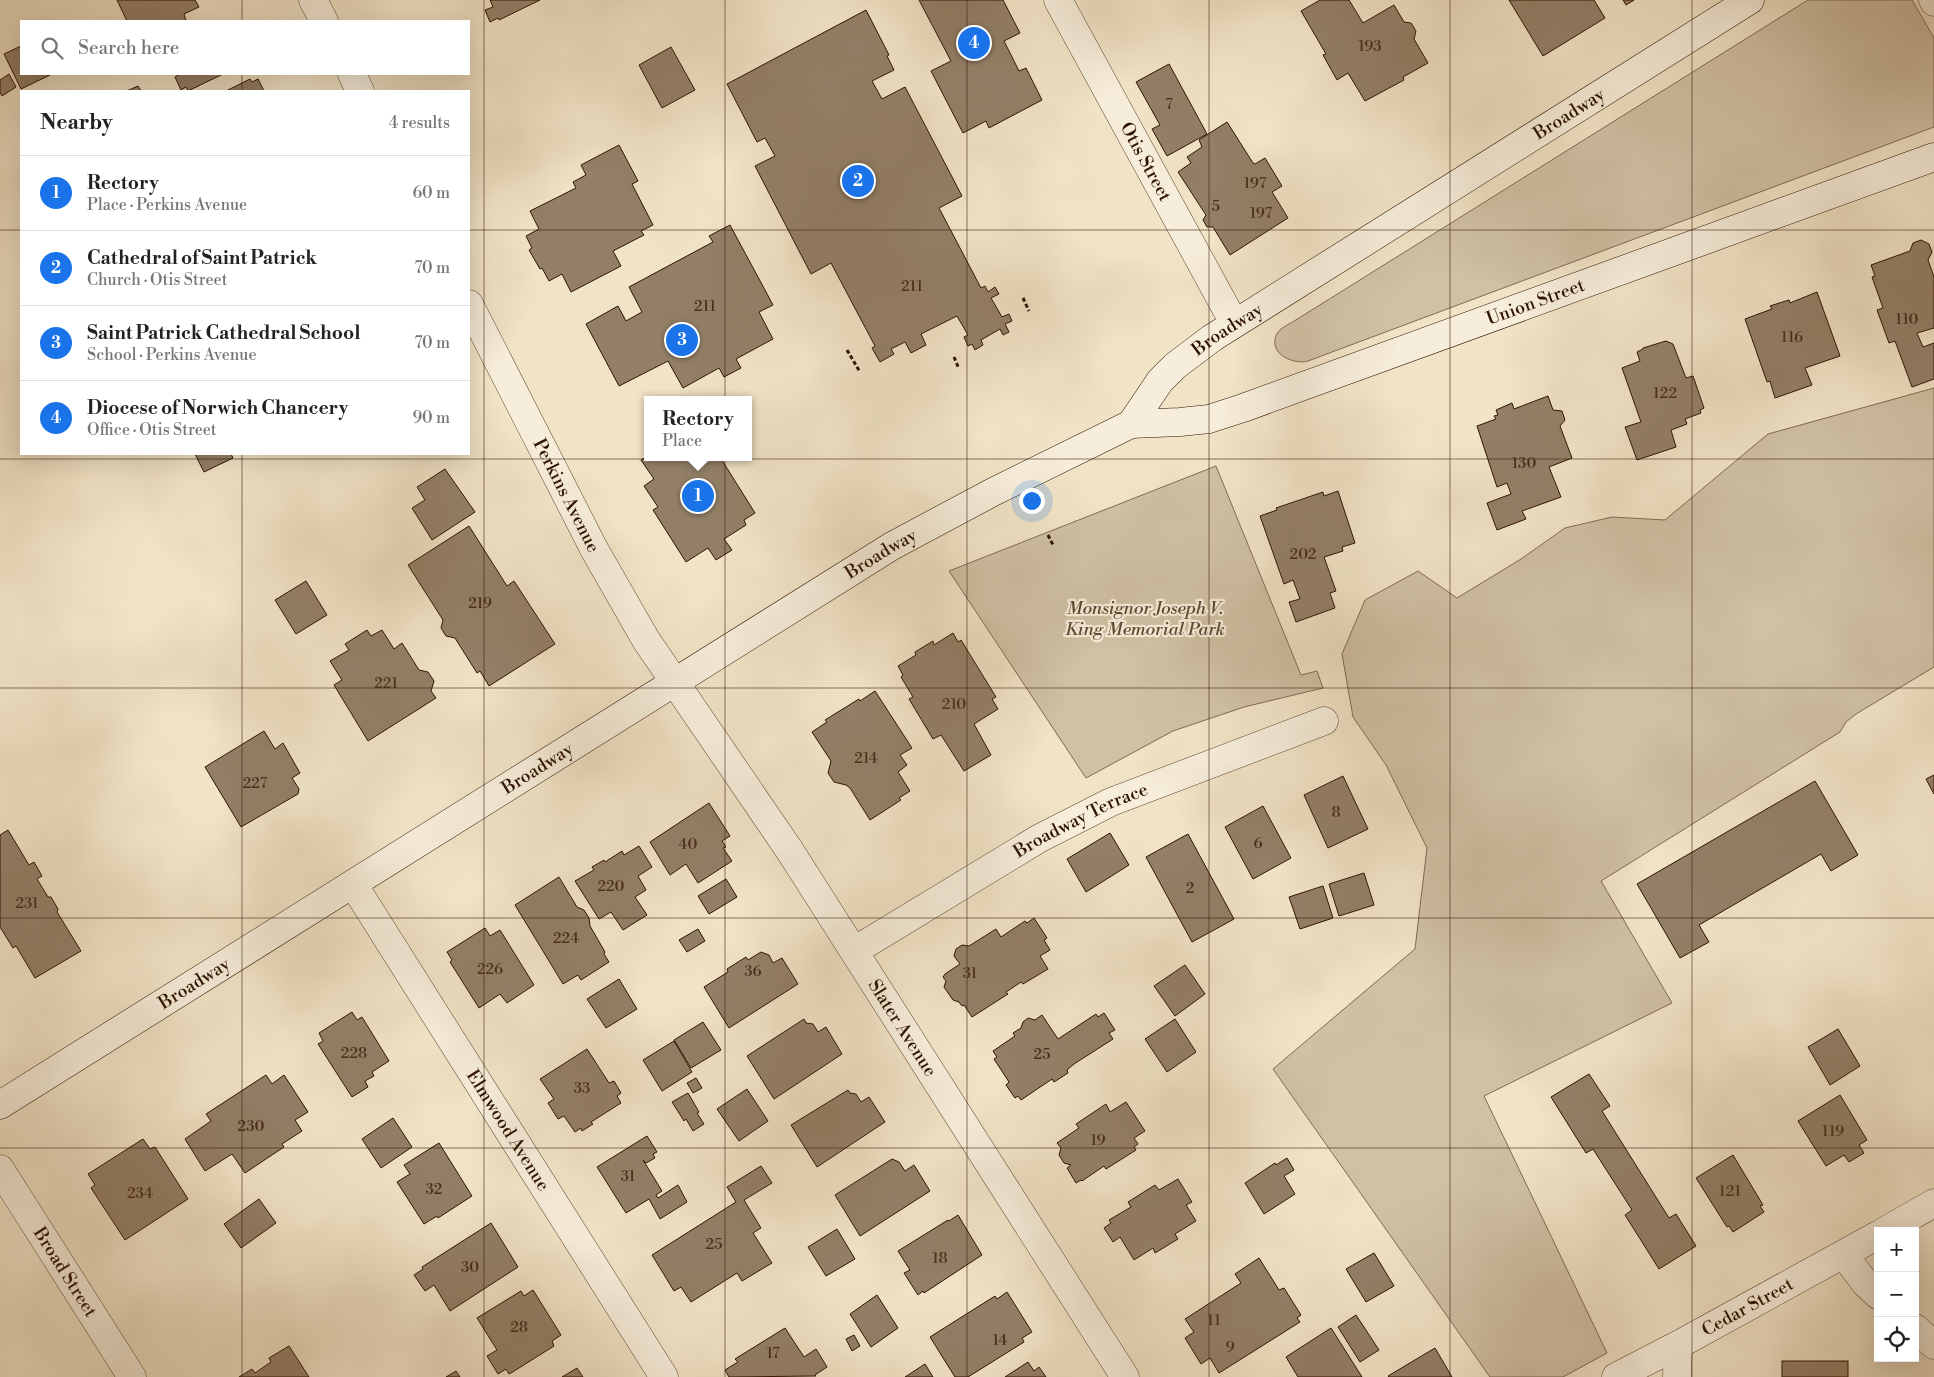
<!DOCTYPE html>
<html lang="en">
<head>
<meta charset="utf-8">
<style>
  :root { --surface:#fff; --page:#f2f2f2; --text:#222; --muted:#767676; --line:#e0e0e0; --accent:#1a73e8 }
  body { margin:0; font-family:"Libre Bodoni",serif; background:var(--page); color:var(--text) }
  .controls { position:absolute; right:15px; bottom:15px; display:grid; overflow:hidden; border-radius:0px; box-shadow:0 5px 20px #0002 }
  .controls button { width:45px; height:45px; display:grid; place-items:center; padding:0; border:0; border-bottom:1px solid var(--line); background:var(--surface); color:var(--text); font:25px sans-serif }
  .you { position:absolute; left:1031px; top:500px; width:18px; height:18px; margin:-12px; border:4px solid #fff; border-radius:50%; background:#1a73e8; box-shadow:0 0 0 8px #1a73e833 }
  .badge { display:grid; place-items:center; width:32px; height:32px; border-radius:50%; background:var(--accent); color:#fff; font-size:16px; font-weight:700 }
  .pin { position:absolute; translate:-50% -50%; border:2px solid #fff; box-shadow:0 1px 5px #0006 }
  .popup { position:absolute; left:644px; top:396px; width:108px; height:65px; box-sizing:border-box; display:grid; place-content:center; border-radius:0px; background:var(--surface); filter:drop-shadow(0 1px 4px #0005); font-size:16px; white-space:nowrap; color:var(--muted) }
  .popup b { font-size:19px; color:var(--text) }
  .popup::after { content:''; position:absolute; left:50%; top:100%; margin-left:-10px; border:10px solid transparent; border-top-color:var(--surface) }
  .list { margin:0; padding:0; list-style:none }
  h2 { display:flex; justify-content:space-between; align-items:center; height:65px; margin:0; padding:0 20px; font-size:21px }
  h2 small { font-size:16px; font-weight:400; color:var(--muted) }
  .list li { display:grid; grid-template-columns:32px 1fr auto; gap:15px; align-items:center; box-sizing:border-box; height:75px; padding:0 20px; border-top:1px solid var(--line) }
  .list b { display:block; font-size:19px; white-space:nowrap }
  .list p { margin:0; font-size:16px; white-space:nowrap; color:var(--muted) }
  .list em { font-size:16px; font-style:normal; color:var(--muted) }
  .icon { flex:none; width:28px; height:28px; fill:none; stroke:currentColor; stroke-width:2; stroke-linecap:round; stroke-linejoin:round }
  .map { position:relative; flex:none; width:1934px; height:1377px; overflow:hidden }
  .search { position:absolute; background:var(--surface); box-shadow:0 5px 20px #0002; left:20px; top:20px; width:450px; height:55px; display:flex; align-items:center; gap:12px; box-sizing:border-box; padding:0 18px; border-radius:0px; color:var(--muted); font-size:19px }
  .panel { position:absolute; background:var(--surface); box-shadow:0 5px 20px #0002; left:20px; top:90px; width:450px; height:365px; border-radius:0px }
  .map>svg:first-child { display:block }
</style>
</head>
<body>
<div class="map">
<svg width="1934" height="1377" viewBox="0 0 1934 1377">
  <rect width="100%" height="100%" fill="#f1e3c6"/>
  <filter id="stains"><feTurbulence type="fractalNoise" baseFrequency=".004" numOctaves="4"/><feColorMatrix values="0 0 0 0 .2 0 0 0 0 .09 0 0 0 0 .02 0 0 0 .5 -.17"/></filter>
  <radialGradient id="worn" r=".72"><stop offset=".6" stop-color="#630" stop-opacity="0"/><stop offset="1" stop-color="#630" stop-opacity=".3"/></radialGradient>
  <g fill="#d0c0a4" stroke="#7f6a52">
    <path d="M1808 0H1912L1934 38V127L1308 361C1295 365 1269 355 1276 336 1278 330 1285 326 1291 323Z"/>
    <path d="M1934 388V667L1856 714 1846 722 1840 732 1601 881 1672 1003 1484 1096 1607 1353 1563 1377H1490L1273 1069 1415 949 1427 848 1386 765 1353 717 1342 654 1365 600 1418 571 1457 598 1521 559 1565 528 1612 517 1665 520 1768 434Z"/>
    <path d="M1216 466 1301 675 1317 671 1323 688 1244 707 1173 731 1086 778 949 571Z"/>
  </g>
  <g fill="#937f67" stroke="#2e1300">
    <path d="M117 0H195L199 7 184 14 186 21H127Z"/>
    <path d="M490 0H540L499 20 498 18 490 22 485 10 493 7Z"/>
    <path d="M919 0H1003L1020 33 1004 41 1019 71 1026 68 1042 100 989 128 986 121 963 133 931 71 951 61Z"/>
    <path d="M1320 0H1349L1363 23 1394 5 1404 22 1411 23 1416 31 1414 39 1428 63 1403 77 1404 80 1365 101 1348 73 1337 80 1323 55 1326 54 1301 11Z"/>
    <path d="M1509 0H1594L1605 18 1543 56Z"/>
    <path d="M1623 0H1634L1626 5Z"/>
    <path d="M866 10 889 55 887 56 894 70 872 81 882 99 905 87 962 196 939 208 981 288 985 286 988 292 995 287 999 294 991 298 1002 317 1009 314 1012 321 1005 324 1009 332 1003 335 1000 329 981 340 983 345 975 350 972 344 968 346 964 337 968 335 957 316 921 334 926 345 911 353 905 342 891 349 894 354 880 362 872 348 875 346 831 263 811 274 755 166 775 156 765 138 757 142 727 84Z"/>
    <path d="M21 46V74H52L21 89 4 54Z"/>
    <path d="M671 47 695 90 662 108 639 65Z"/>
    <path d="M1169 64 1207 134 1167 156 1152 129 1160 125 1136 82Z"/>
    <path d="M9 74 16 87 2 96 0 92V80Z"/>
    <path d="M180 74H223L188 91 186 87 181 90 175 77Z"/>
    <path d="M250 79 252 82 258 79 264 91H226Z"/>
    <path d="M138 86 141 91H124L129 90Z"/>
    <path d="M1227 122 1253 163 1255 164 1265 158 1282 186 1272 192 1288 218 1230 255 1213 227H1207L1203 220 1206 215 1178 172 1191 163 1187 157 1202 147 1199 140Z"/>
    <path d="M619 145 638 181 632 184 653 225 641 231 644 235 613 251 621 266 571 292 562 274 549 281 542 268 540 269 529 250 532 248 526 236 539 229 530 211 576 188 573 182 586 175 581 165Z"/>
    <path d="M730 225 773 305 759 312 773 339 736 359 741 368 724 377 719 368 683 388 668 361 619 386 586 324 618 306 626 321 642 312 629 287 713 242 709 236Z"/>
    <path d="M1921 240 1929 244 1932 252 1928 260 1934 277V328L1917 333 1923 347 1934 343V379L1912 387 1895 341 1889 343 1877 310 1883 308 1872 277 1875 276 1871 265 1910 251 1913 243Z"/>
    <path d="M1817 292 1840 356 1805 368 1812 385 1775 398 1770 381 1767 382 1745 319 1772 309 1770 306 1789 300 1790 303Z"/>
    <path d="M1666 341 1673 344 1686 378 1693 376 1704 408 1700 410 1701 413 1685 419 1687 424 1671 430 1676 447 1637 460 1625 427 1641 422 1622 368 1640 361 1637 352 1643 349V348Z"/>
    <path d="M1548 396 1553 410 1562 411 1565 420 1560 426 1572 458 1549 467 1561 497 1522 511 1526 519 1497 530 1487 503 1511 494 1507 483 1497 487 1477 426 1496 419 1494 416 1498 415 1496 410 1512 403 1514 409Z"/>
    <path d="M195 454H231L233 458 204 472Z"/>
    <path d="M648 456V457H720L755 513 744 520 746 525 724 539 732 550 716 560 708 548 686 562 653 510 658 507 644 486 654 479 641 460Z"/>
    <path d="M445 469 475 512 432 540 412 508 425 500 417 487Z"/>
    <path d="M1338 491 1355 543 1342 547 1343 551 1324 557 1336 591 1330 593 1335 608 1296 622 1289 602 1300 599 1293 580 1284 584 1260 516 1277 510 1276 508 1323 492 1324 496Z"/>
    <path d="M469 526 507 586 514 581 555 644 489 686 480 671 477 673 455 638 446 636 441 628 443 620 408 565Z"/>
    <path d="M306 581 327 615 296 634 275 600Z"/>
    <path d="M367 630 371 636 382 630 394 649 402 643 419 670 428 672 434 681 431 691 436 698 368 741 334 685 342 680 330 661 349 650 345 644Z"/>
    <path d="M953 633 958 642 961 640 996 697 992 699 998 709 974 724 991 755 964 771 941 735 933 739 909 699 913 697 901 677 903 675 898 666 916 655 915 652 933 641 934 645Z"/>
    <path d="M875 691 912 748 900 755 907 765 898 772 910 791 899 798 901 800 870 820 850 788 846 785 834 782 828 773 831 761 812 732 827 722 825 720 859 699 860 701Z"/>
    <path d="M264 731 275 749 283 743 300 773 292 778 299 789 298 794 241 827 205 767Z"/>
    <path d="M1934 775V794L1926 779Z"/>
    <path d="M1343 776 1368 829 1328 848 1304 795Z"/>
    <path d="M1815 781 1858 855 1831 871 1821 854 1699 925 1709 942 1680 958 1637 884Z"/>
    <path d="M709 803 730 836 722 841 726 847 723 848 732 861 698 883 686 864 670 875 650 842Z"/>
    <path d="M1263 806 1291 858 1253 879 1225 827Z"/>
    <path d="M8 830 29 865 34 862 42 876 37 879 48 897H51L58 909 57 912 81 951 35 978 16 946 13 948 0 927V835Z"/>
    <path d="M1110 833 1129 865 1086 892 1067 859Z"/>
    <path d="M1188 834 1234 919 1192 942 1146 857Z"/>
    <path d="M639 846 652 867 638 876 646 890 635 897 647 915 623 930 611 912 599 919 575 881 594 870 592 867 604 860 605 862 622 851 624 855Z"/>
    <path d="M1364 873 1374 905 1339 916 1329 884Z"/>
    <path d="M559 877 577 907 584 910 589 918 590 926 605 952 604 954 609 962 581 980 578 975 563 984 515 905Z"/>
    <path d="M726 879 737 897 709 914 698 896Z"/>
    <path d="M1323 886 1333 918 1300 929 1289 897Z"/>
    <path d="M1034 918 1047 938 1044 940 1050 950 1040 956 1048 969 1023 984 1021 982 1006 992 1008 994 972 1017 964 1005 962 1006 959 1002 953 1000 944 987 946 981 943 977 945 974 960 964 954 956 956 949 962 945 969 946 996 929 1001 937 1025 921 1027 923Z"/>
    <path d="M485 928 490 936 500 930 534 985 507 1003 500 994 479 1008 450 962 452 960 447 952Z"/>
    <path d="M698 929 705 941 687 952 679 940Z"/>
    <path d="M761 952 769 955 773 963 782 958 798 984 729 1028 704 987 728 972 727 969 746 957 748 960Z"/>
    <path d="M1185 965 1205 994 1175 1016 1154 986Z"/>
    <path d="M619 979 637 1009 606 1028 587 999Z"/>
    <path d="M352 1012 357 1020 362 1017 389 1061 372 1072 374 1076 365 1081 368 1087 352 1097 318 1044 323 1041 319 1033Z"/>
    <path d="M1104 1013 1115 1030 1109 1033 1113 1039 1074 1064 1067 1070 1068 1073 1054 1082 1052 1079 1021 1100 1018 1096 1015 1098 1006 1085 1009 1082 994 1059 997 1057 993 1051 1015 1036 1013 1033 1021 1028 1023 1022 1028 1018 1035 1020 1042 1015 1058 1039 1096 1014 1098 1017Z"/>
    <path d="M804 1019 806 1023 813 1024 818 1032 826 1027 842 1054 774 1099 747 1056Z"/>
    <path d="M1175 1019 1196 1052 1167 1072 1145 1039Z"/>
    <path d="M703 1022 721 1050 691 1068 674 1040Z"/>
    <path d="M1838 1029 1860 1066 1830 1085 1808 1047Z"/>
    <path d="M674 1041 692 1072 662 1091 643 1060Z"/>
    <path d="M587 1049 609 1083 614 1081 621 1093 617 1096 621 1103 591 1122 593 1124 582 1131 581 1128 575 1132 564 1116 558 1119 548 1103 554 1099 540 1079Z"/>
    <path d="M1589 1074 1610 1106 1602 1111 1669 1218 1676 1214 1696 1246 1659 1269 1625 1215 1632 1210 1593 1149 1586 1153 1551 1097Z"/>
    <path d="M266 1075 272 1084 284 1075 308 1112 295 1120 302 1131 282 1144 284 1147 245 1173 232 1154 205 1171 185 1139 211 1121 206 1114Z"/>
    <path d="M696 1078 702 1088 693 1093 687 1083Z"/>
    <path d="M747 1089 768 1121 739 1141 717 1109Z"/>
    <path d="M848 1090 850 1093 856 1094 861 1102 869 1097 885 1122 817 1167 791 1125Z"/>
    <path d="M688 1093 699 1112 697 1113 704 1124 693 1131 686 1119 684 1121 672 1102Z"/>
    <path d="M1840 1095 1867 1140 1859 1145 1864 1153 1849 1162 1844 1155 1826 1166 1798 1121Z"/>
    <path d="M1126 1102 1145 1131 1134 1138 1138 1144 1134 1147 1136 1150 1106 1169 1104 1166 1082 1181 1081 1180 1076 1183 1067 1168 1071 1165 1064 1163 1059 1155 1061 1148 1057 1143 1079 1128 1076 1124 1106 1104 1110 1112Z"/>
    <path d="M393 1118 412 1147 381 1168 362 1139Z"/>
    <path d="M647 1136 657 1152 653 1154 655 1158 646 1163 643 1160 662 1191 656 1195 658 1198 678 1185 687 1202 660 1219 649 1199 626 1213 597 1167Z"/>
    <path d="M143 1139 150 1149 155 1147 188 1199 125 1240 91 1188 95 1185 88 1174Z"/>
    <path d="M439 1143 472 1196 438 1218 437 1216 424 1224 397 1182 410 1174 404 1165Z"/>
    <path d="M1733 1155 1763 1205 1760 1206 1764 1212 1733 1232 1729 1226 1727 1227 1696 1178Z"/>
    <path d="M1287 1158 1294 1170 1284 1176 1295 1194 1264 1214 1245 1183 1275 1163 1276 1165Z"/>
    <path d="M892 1159 899 1162 905 1171 914 1165 930 1191 860 1236 835 1195Z"/>
    <path d="M761 1166 772 1183 744 1200 761 1228 753 1233 772 1263 742 1281 737 1273 691 1302 681 1287 674 1291 652 1255 736 1202 727 1187Z"/>
    <path d="M1178 1179 1192 1202 1186 1205 1196 1221 1175 1234 1178 1239 1155 1253 1153 1248 1134 1260 1120 1237 1113 1242 1104 1228 1111 1223 1109 1220 1131 1207 1128 1202 1155 1185 1159 1190Z"/>
    <path d="M259 1199 276 1223 241 1248 224 1224Z"/>
    <path d="M958 1215 982 1255 924 1293 923 1291 918 1295 904 1273 910 1270 898 1251 948 1220 949 1221Z"/>
    <path d="M491 1223 518 1267 450 1311 434 1285 425 1291 414 1275 423 1269 422 1267Z"/>
    <path d="M837 1229 855 1259 826 1276 808 1247Z"/>
    <path d="M1374 1253 1394 1286 1366 1302 1346 1269Z"/>
    <path d="M1259 1258 1279 1290 1284 1288 1301 1315 1297 1318 1300 1322 1219 1373 1210 1358 1201 1364 1185 1338 1194 1332 1185 1319 1241 1283 1235 1274Z"/>
    <path d="M533 1290 561 1335 552 1341 554 1346 511 1373 509 1374 506 1369 498 1374 487 1356 497 1350 477 1318 521 1291 524 1296Z"/>
    <path d="M1007 1292 1032 1332 1022 1338 1024 1342 968 1377H955L930 1337 995 1296 997 1299Z"/>
    <path d="M877 1295 898 1328 871 1347 850 1314Z"/>
    <path d="M1356 1315 1379 1350 1360 1362 1338 1327Z"/>
    <path d="M785 1328 804 1357 816 1349 827 1367 815 1375 816 1376 729 1377 725 1370 738 1362 735 1359Z"/>
    <path d="M1331 1328 1362 1377H1298L1286 1357Z"/>
    <path d="M854 1335 860 1346 852 1351 846 1339Z"/>
    <path d="M289 1346 309 1377H239L252 1369 255 1373 271 1362 269 1358Z"/>
    <path d="M1435 1348 1452 1377H1389L1388 1376Z"/>
    <rect x="1782" y="1361" width="66" height="16"/>
    <path d="M1028 1362 1034 1371 1039 1367 1046 1377H1005Z"/>
    <path d="M925 1364 933 1377H905Z"/>
    <path d="M577 1368 583 1377H562Z"/>
    <path d="M456 1371 460 1377H446Z"/>
  </g>
  <g fill="none" stroke-linecap="round" stroke-linejoin="round">
    <defs>
      <g id="street">
        <path d="M313 0 324 21"/>
        <path id="s1" d="M1058 0 1234 323"/>
        <path d="M1933 0 1934 2"/>
        <path d="M352 74 360 91"/>
        <path id="s2" d="M469 304 594 549 646 640 790 851 1125 1377"/>
        <path id="s3" d="M353 884 664 1377"/>
        <path id="s4" d="M854 951 1040 838 1111 802 1324 721"/>
        <path id="s5" d="M0 1169 132 1377"/>
        <path d="M1885 1231 1934 1203"/>
        <path d="M1844 1255 1866 1284 1878 1295"/>
        <path d="M1915 1328 1934 1345"/>
        <path id="s6" d="M1616 1377 1678 1345 1878 1235"/>
        <path d="M1677 1377 1678 1345"/>
      </g>
      <g id="secondary">
        <path id="s7" d="M1131 424 1180 422 1209 419 1243 408 1934 157"/>
        <path id="s8" d="M0 1105 892 546 993 492 1131 424 1160 381 1175 366 1212 338 1750 0"/>
      </g>
    </defs>
    <use href="#street" stroke="#5f4732" stroke-width="29"/>
    <use href="#secondary" stroke="#2e1300" stroke-width="29"/>
    <g stroke="#2e1300" stroke-width="3" stroke-dasharray="4 2.5" stroke-linecap="butt">
      <path d="M1023 298 1029 311"/>
      <path d="M847 350 860 372"/>
      <path d="M954 357 959 369"/>
      <path d="M1048 535 1053 545"/>
    </g>
    <use href="#street" stroke="#f6edda" stroke-width="28"/>
    <use href="#secondary" stroke="#f6edda" stroke-width="28"/>
  </g>
  <path fill="none" stroke="#2e1300" stroke-width="1" stroke-opacity="0.55" d="M242 0V21M484 0V1377M725 0V1377M967 0V1377M1209 0V1377M1450 0V1377M1692 0V1377M242 74V91M0 230H21M469 230H1934M242 454V1377M0 459H1934M0 688H1934M0 918H1934M0 1148H1934"/>
  <g text-anchor="middle" stroke-width="4.5" stroke-linejoin="round" paint-order="stroke">
    <g font-size="15" fill="#472e1a">
      <text x="1370" y="51">193</text>
      <text x="1169" y="109">7</text>
      <text x="1255" y="188">197</text>
      <text x="1216" y="211">5</text>
      <text x="1261" y="218">197</text>
      <text x="912" y="291">211</text>
      <text x="705" y="311">211</text>
      <text x="1907" y="324">110</text>
      <text x="1792" y="342">116</text>
      <text x="1665" y="398">122</text>
      <text x="1524" y="468">130</text>
      <text x="1303" y="559">202</text>
      <text x="480" y="608">219</text>
      <text x="386" y="688">221</text>
      <text x="954" y="709">210</text>
      <text x="866" y="763">214</text>
      <text x="255" y="788">227</text>
      <text x="1336" y="817">8</text>
      <text x="1258" y="848">6</text>
      <text x="688" y="849">40</text>
      <text x="611" y="891">220</text>
      <text x="1190" y="893">2</text>
      <text x="27" y="908">231</text>
      <text x="566" y="943">224</text>
      <text x="490" y="974">226</text>
      <text x="753" y="976">36</text>
      <text x="970" y="978">31</text>
      <text x="354" y="1058">228</text>
      <text x="1042" y="1059">25</text>
      <text x="582" y="1093">33</text>
      <text x="251" y="1131">230</text>
      <text x="1833" y="1136">119</text>
      <text x="1098" y="1145">19</text>
      <text x="628" y="1181">31</text>
      <text x="434" y="1194">32</text>
      <text x="1730" y="1196">121</text>
      <text x="140" y="1198">234</text>
      <text x="714" y="1249">25</text>
      <text x="940" y="1263">18</text>
      <text x="470" y="1272">30</text>
      <text x="1214" y="1325">11</text>
      <text x="519" y="1332">28</text>
      <text x="1000" y="1345">14</text>
      <text x="1230" y="1352">9</text>
      <text x="773" y="1358">17</text>
    </g>
    <g font-size="18" fill="#2e1300" stroke="#f6edda">
      <text dy="6" stroke="none"><textPath href="#s8" startOffset="1862">Broadway</textPath></text>
      <text dy="6" stroke="none"><textPath href="#s1" startOffset="184">Otis Street</textPath></text>
      <text dy="6" stroke="none"><textPath href="#s7" startOffset="425">Union Street</textPath></text>
      <text dy="6" stroke="none"><textPath href="#s8" startOffset="1458">Broadway</textPath></text>
      <text dy="6" stroke="none"><textPath href="#s2" startOffset="215">Perkins Avenue</textPath></text>
      <text dy="6" stroke="none"><textPath href="#s8" startOffset="1039">Broadway</textPath></text>
      <text dy="6" stroke="none"><textPath href="#s8" startOffset="634">Broadway</textPath></text>
      <text dy="6" stroke="none"><textPath href="#s4" startOffset="262">Broadway Terrace</textPath></text>
      <text dy="6" stroke="none"><textPath href="#s8" startOffset="229">Broadway</textPath></text>
      <text dy="6" stroke="none"><textPath href="#s2" startOffset="845">Slater Avenue</textPath></text>
      <text dy="6" stroke="none"><textPath href="#s3" startOffset="291">Elmwood Avenue</textPath></text>
      <text dy="6" stroke="none"><textPath href="#s5" startOffset="122">Broad Street</textPath></text>
      <text dy="6" stroke="none"><textPath href="#s6" startOffset="149">Cedar Street</textPath></text>
    </g>
    <g font-size="18" font-style="italic" fill="#5f4731" stroke="#f6edda">
      <text x="1145" y="614">Monsignor Joseph V.<tspan x="1145" dy="21">King Memorial Park</tspan></text>
    </g>
  </g>
  <rect width="100%" height="100%" filter="url(#stains)"/>
  <rect width="100%" height="100%" fill="url(#worn)"/>
</svg>
<div class="controls">
<button>+</button>
<button>−</button>
<button><svg class="icon" aria-label="locate" viewBox="0 0 24 24"><circle cx="12" cy="12" r="6"/><path d="M12 2v4M12 18v4M2 12h4M18 12h4"/></svg></button>
</div>
<div class="you"></div>
<div class="pin badge" style="left:698px;top:496px">1</div>
<div class="popup"><b>Rectory</b>Place</div>
<div class="pin badge" style="left:858px;top:181px">2</div>
<div class="pin badge" style="left:682px;top:340px">3</div>
<div class="pin badge" style="left:974px;top:43px">4</div>
<div class="search"><svg class="icon" aria-label="search" viewBox="0 0 24 24"><circle cx="10" cy="10" r="6"/><path d="M15 15l6 6"/></svg>Search here</div>
<section class="panel">
<h2>Nearby<small>4 results</small></h2>
<ul class="list">
<li><span class="badge">1</span><div><b>Rectory</b><p>Place · Perkins Avenue</p></div><em>60 m</em></li>
<li><span class="badge">2</span><div><b>Cathedral of Saint Patrick</b><p>Church · Otis Street</p></div><em>70 m</em></li>
<li><span class="badge">3</span><div><b>Saint Patrick Cathedral School</b><p>School · Perkins Avenue</p></div><em>70 m</em></li>
<li><span class="badge">4</span><div><b>Diocese of Norwich Chancery</b><p>Office · Otis Street</p></div><em>90 m</em></li>
</ul>
</section>
</div>
</body>
</html>
